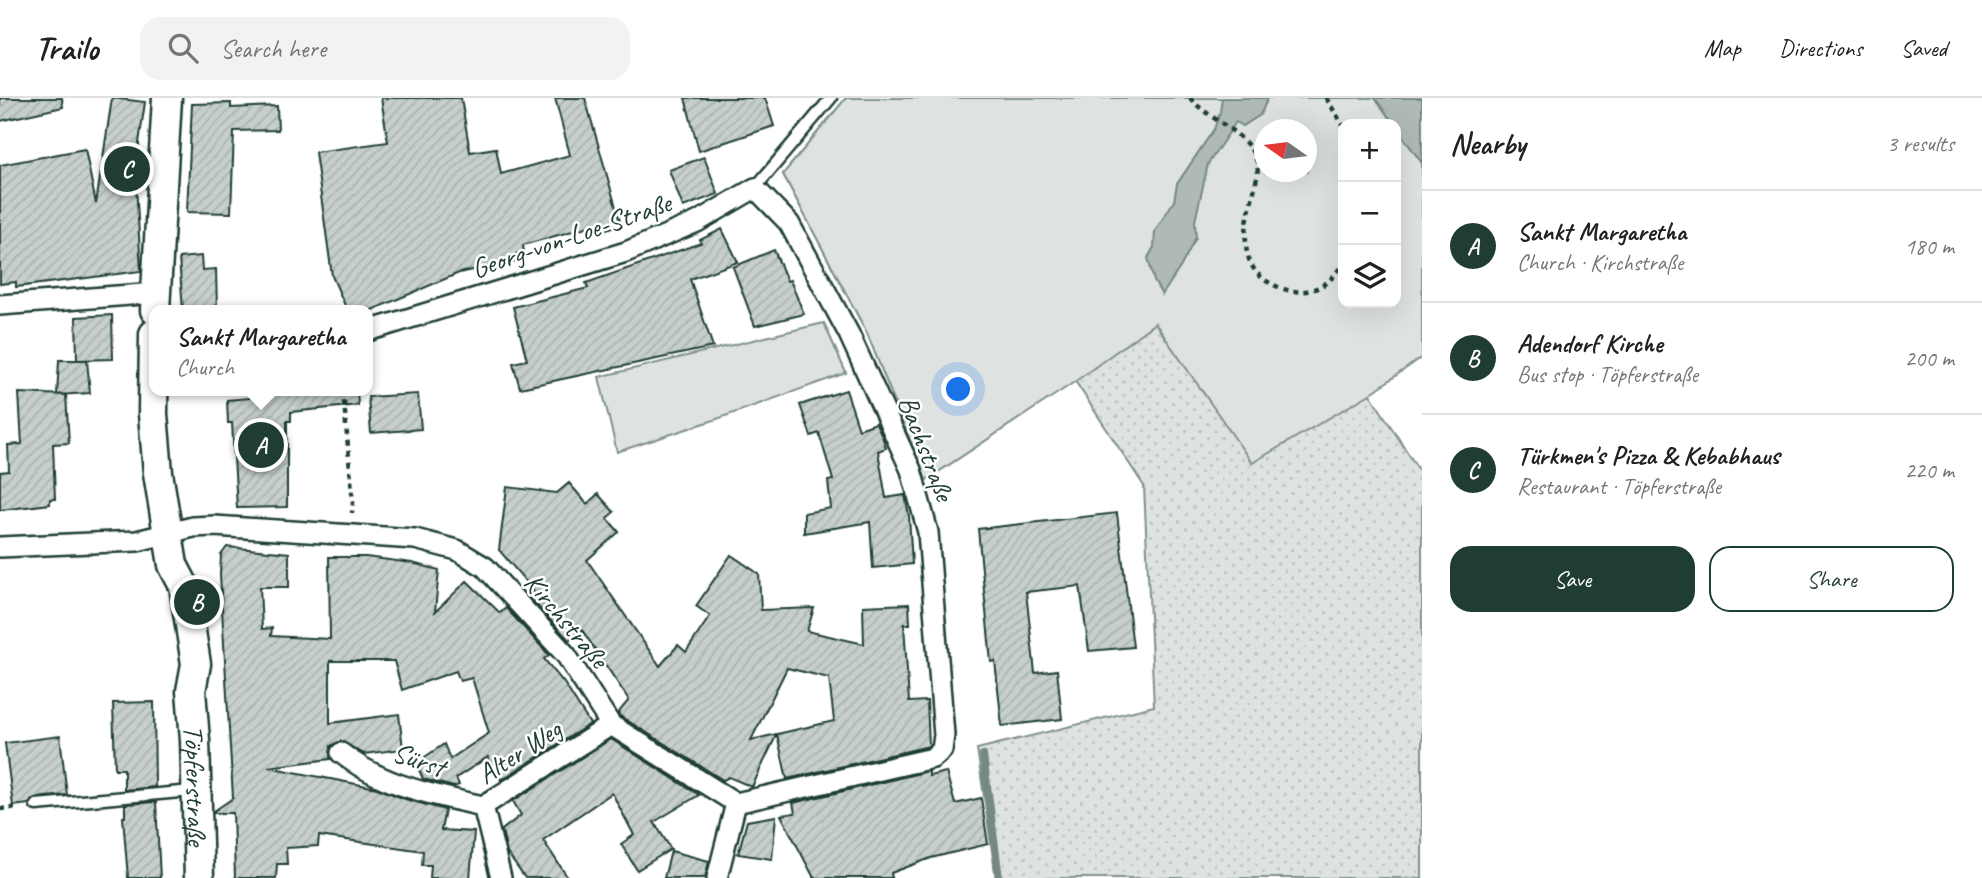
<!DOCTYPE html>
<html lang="en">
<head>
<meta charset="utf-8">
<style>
  :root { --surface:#fff; --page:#f2f2f2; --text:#202124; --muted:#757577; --line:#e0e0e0; --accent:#1f3d34 }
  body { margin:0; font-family:Caveat,sans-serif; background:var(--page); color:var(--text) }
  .controls { position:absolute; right:21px; top:21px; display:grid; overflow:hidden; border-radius:14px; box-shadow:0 7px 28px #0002 }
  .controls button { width:63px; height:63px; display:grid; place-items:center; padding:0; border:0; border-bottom:2px solid var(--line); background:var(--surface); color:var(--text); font:35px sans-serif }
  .compass { position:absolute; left:1254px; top:21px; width:63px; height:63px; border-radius:50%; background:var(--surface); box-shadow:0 7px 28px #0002; rotate:284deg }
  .you { position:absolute; left:959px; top:292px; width:24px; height:24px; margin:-18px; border:5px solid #fff; border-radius:50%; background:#1a73e8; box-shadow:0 0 0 10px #1a73e833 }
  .badge { display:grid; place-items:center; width:46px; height:46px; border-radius:50%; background:var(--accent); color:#fff; font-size:23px; font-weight:700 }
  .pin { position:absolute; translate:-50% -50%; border:4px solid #fff; box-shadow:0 2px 7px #0006 }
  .popup { position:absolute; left:149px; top:207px; width:224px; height:91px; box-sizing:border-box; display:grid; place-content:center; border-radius:14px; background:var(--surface); filter:drop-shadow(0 2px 5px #0005); font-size:23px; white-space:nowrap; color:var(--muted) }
  .popup b { font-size:26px; color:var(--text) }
  .popup::after { content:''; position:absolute; left:50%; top:100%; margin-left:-14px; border:14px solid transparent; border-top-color:var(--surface) }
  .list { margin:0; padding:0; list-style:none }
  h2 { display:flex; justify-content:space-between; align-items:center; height:91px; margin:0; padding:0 28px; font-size:30px }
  h2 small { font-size:23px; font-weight:400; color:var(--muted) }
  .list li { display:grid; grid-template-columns:46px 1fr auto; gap:21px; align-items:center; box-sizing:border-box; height:112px; padding:0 28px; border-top:2px solid var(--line) }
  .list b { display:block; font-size:26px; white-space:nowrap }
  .list p { margin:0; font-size:23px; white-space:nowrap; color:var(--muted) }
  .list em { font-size:23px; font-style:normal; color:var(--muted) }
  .actions { display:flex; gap:14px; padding:21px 28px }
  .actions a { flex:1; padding:16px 0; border:2px solid var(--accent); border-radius:21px; text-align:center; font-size:24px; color:var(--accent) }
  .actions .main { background:var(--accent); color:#fff }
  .icon { flex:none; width:38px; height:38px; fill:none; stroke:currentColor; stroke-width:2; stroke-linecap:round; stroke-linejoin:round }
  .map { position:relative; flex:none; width:1422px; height:780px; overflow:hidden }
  header { display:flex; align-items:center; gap:42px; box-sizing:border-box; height:98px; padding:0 35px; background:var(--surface); border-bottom:2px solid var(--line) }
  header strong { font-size:33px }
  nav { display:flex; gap:38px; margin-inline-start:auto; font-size:24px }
  .search { width:490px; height:63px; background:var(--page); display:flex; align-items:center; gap:18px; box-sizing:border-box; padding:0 24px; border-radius:21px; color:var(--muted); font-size:26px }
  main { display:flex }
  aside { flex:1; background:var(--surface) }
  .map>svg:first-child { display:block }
</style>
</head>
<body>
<header>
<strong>Trailo</strong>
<div class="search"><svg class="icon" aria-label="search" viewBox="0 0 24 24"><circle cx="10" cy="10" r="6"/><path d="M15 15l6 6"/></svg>Search here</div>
<nav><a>Map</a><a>Directions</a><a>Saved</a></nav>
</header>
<main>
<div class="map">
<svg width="1422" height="780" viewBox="0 0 1422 780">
  <defs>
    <pattern id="grass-dots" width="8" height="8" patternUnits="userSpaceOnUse" patternTransform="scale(1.75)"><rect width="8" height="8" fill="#dee3e2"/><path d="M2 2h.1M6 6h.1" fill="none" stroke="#bec4c2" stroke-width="1.8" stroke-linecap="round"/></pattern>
    <pattern id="building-hatch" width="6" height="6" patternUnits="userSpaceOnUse" patternTransform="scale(1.75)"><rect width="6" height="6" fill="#c7cfcc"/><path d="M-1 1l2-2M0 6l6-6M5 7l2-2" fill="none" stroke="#aab3b0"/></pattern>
  </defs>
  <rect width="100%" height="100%" fill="#fff"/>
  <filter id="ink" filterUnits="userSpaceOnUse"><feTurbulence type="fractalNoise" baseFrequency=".0143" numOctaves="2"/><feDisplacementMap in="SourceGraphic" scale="14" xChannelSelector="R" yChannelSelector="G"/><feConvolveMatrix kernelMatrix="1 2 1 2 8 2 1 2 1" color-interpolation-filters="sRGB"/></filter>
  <g filter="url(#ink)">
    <path fill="url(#grass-dots)" stroke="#7e908b" stroke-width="2" d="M846 0 1343 205H1396V29L1422 65V176L1370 296 1422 377V780H996L977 651 1154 608 1144 388 1075 283 926 382 867 235 783 76Z"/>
    <g fill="#dee3e2" stroke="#7e908b" stroke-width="2" fill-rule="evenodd">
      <path d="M846 0H1375L1394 26H1343V205H1396V29L1422 65V259L1370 296 1252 365 1155 225 1076 283 926 382 867 235 783 76ZM1265 32H1307V74H1265Z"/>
      <path d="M824 225 846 275 714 322 617 354 599 279Z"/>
    </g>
    <g fill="#afbab7" stroke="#758883" stroke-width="2">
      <path d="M1222 0H1268L1260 17 1243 28 1236 24 1208 66 1195 123 1196 139 1181 168 1162 197 1154 183 1148 160 1154 149 1155 133 1174 103 1177 86 1214 31 1220 14Z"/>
      <path d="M1375 0H1422V65Z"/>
    </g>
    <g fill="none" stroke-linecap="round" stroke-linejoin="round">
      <path stroke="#758883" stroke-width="8" d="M983 657 999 780"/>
    </g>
    <g fill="url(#building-hatch)" stroke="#1f3d34" stroke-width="2">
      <path d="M0 0H62L63 9 0 23Z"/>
      <path d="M112 0 145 4 139 45 138 86H136L141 173 16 189V184L0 186V67L85 51 96 106Z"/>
      <path d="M381 0H461L470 54 496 50 501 76 570 57 555 0H585L621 127 591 135 590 128 523 147 524 155 516 156V163L459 175 372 212H347L332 178 315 54 388 44Z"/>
      <path d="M685 0H765L774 28 699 53Z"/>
      <path d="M231 5V10L277 8 278 32 234 33 231 115 187 114 192 6Z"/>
      <path d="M704 59 718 96 683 109 669 72Z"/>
      <path d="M722 131 738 164 690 181 713 249 520 290 513 265 527 262 513 209 588 190 586 185 701 145 700 142Z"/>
      <path d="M774 152 787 183 790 182 804 216 755 228 733 169Z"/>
      <path d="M201 158 202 172 216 171 217 212H183L179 160Z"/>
      <path d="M112 217 113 261 77 262 76 219Z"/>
      <path d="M59 262H87L90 295 57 297Z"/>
      <path d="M846 292 859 331 876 325 882 338 886 350 878 353 886 400 905 397 909 418 912 466 873 470 870 424 804 435V415L831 410 828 383 833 382 819 335 811 338 800 307Z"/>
      <path d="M246 293H357L358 307 291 314V323H287V409L237 410 232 325H228L227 302 250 300Z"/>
      <path d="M19 295 66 297 69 345 53 346 55 401H50V406L0 412V374L9 373 8 347 22 346Z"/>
      <path d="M418 296 421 331 371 335 368 299Z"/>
      <path d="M569 385 587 406 598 396 614 414 607 420 619 434 587 462 660 568 678 547 686 554 710 518 696 508 731 457 759 476 761 512 814 510 807 533 864 546 863 508 909 506 910 526H904L909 604 927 603 929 648 787 681 777 636 834 623 829 580 787 570 751 642 777 636 752 689 729 679 723 682 620 618 618 615 629 602 582 532 569 542 527 497 534 493 499 452 507 389 557 395Z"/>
      <path d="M1117 415 1133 549 1089 553 1080 488 1026 494 1035 575 1057 572 1062 621 1002 628 995 563 991 564 978 431Z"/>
      <path d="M227 449 289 455V489H260L262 531 272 530 271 538 330 541 329 459H366L412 465 439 472 435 514 467 483 500 515 506 510 549 557 544 561 564 585 590 626 501 682 488 659 456 680 459 687 454 689 423 681 416 665 444 646 450 661 489 635 472 580 460 583 456 573 402 592 394 563H330V625L399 616 403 651 364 656 341 643 331 648 330 661 268 669 377 690 405 701 445 712 441 732 474 734 470 780H430L431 767H422L423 753 319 738 318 748 286 750 287 766H277L276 780H235L233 715H214V713L233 700 220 477 221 457Z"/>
      <path d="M154 604 155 689 124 692V671H115L113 605Z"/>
      <path d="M60 638 67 697 35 700 29 706 13 708 5 645Z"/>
      <path d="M611 641 699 697 654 724 671 751 637 772 621 746 634 737 612 695 543 742 568 780H525L507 755 502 732 521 717 513 703Z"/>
      <path d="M929 673V678L946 674 955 706 981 700 988 746 931 760 891 775 892 780H814L781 717 795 715 793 705Z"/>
      <path d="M156 704 160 780H128L123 719H125V706Z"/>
      <path d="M776 718 772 761 738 756 747 723Z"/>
      <path d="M671 753 709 763 705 780H664Z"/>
    </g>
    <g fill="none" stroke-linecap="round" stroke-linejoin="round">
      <defs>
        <g id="service">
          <path d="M755 90 831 0"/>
          <path d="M36 707 192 693"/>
        </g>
        <g id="minor">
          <path d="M0 207 156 195"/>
          <path d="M0 449 137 443 193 429 214 428 415 441 457 452 485 469 566 557 611 627 736 705 933 660 942 652 944 637 928 434 911 372 849 236 789 125 755 90 697 124 626 154 368 233"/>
          <path d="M341 655C382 688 434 697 483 708"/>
          <path d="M501 780 483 708 611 627"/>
          <path d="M717 780 736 705"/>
        </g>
        <g id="secondary">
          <path d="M155 212 167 0"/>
          <path id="s1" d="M154 236 153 316 158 375 173 467 184 488 196 566 191 593 195 642 199 780"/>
        </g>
      </defs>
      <use href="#service" stroke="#1f3d34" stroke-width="15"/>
      <use href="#minor" stroke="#1f3d34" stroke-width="24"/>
      <use href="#secondary" stroke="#1f3d34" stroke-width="33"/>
      <g stroke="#1f3d34" stroke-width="4.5" stroke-dasharray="5 5" stroke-linecap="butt">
        <path d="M1190 0C1208 21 1246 34 1256 61 1260 71 1256 83 1254 93 1246 125 1235 166 1270 185 1281 191 1294 195 1306 193 1324 190 1334 180 1343 165"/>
        <path d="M1326 0 1343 27"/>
        <path d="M343 293 353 404 352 415"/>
        <path d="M0 711 20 709"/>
      </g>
      <use href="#service" stroke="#fff" stroke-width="10"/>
      <use href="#minor" stroke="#fff" stroke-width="19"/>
      <use href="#secondary" stroke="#fff" stroke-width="28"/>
    </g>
  </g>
  <g text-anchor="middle" stroke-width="5" stroke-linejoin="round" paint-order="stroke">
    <g font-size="28" fill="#1f3d34" stroke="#fff">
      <text transform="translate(571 137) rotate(-19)" y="10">Georg-von-Loe-Straße</text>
      <text transform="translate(927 350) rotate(69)" y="10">Bachstraße</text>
      <text transform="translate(567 522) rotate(50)" y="10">Kirchstraße</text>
      <text transform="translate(519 653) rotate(-33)" y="10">Alter Weg</text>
      <text transform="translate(419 661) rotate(19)" y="10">Sürst</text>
      <text dy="10" stroke="none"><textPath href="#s1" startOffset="457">Töpferstraße</textPath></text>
    </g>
  </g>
</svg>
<div class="controls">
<button>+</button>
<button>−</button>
<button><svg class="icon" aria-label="layers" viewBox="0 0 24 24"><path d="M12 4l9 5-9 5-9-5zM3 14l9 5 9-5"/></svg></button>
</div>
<svg class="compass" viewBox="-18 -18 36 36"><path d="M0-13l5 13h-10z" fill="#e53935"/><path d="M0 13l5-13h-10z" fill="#757577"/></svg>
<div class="you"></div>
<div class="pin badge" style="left:261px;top:347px">A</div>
<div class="popup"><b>Sankt Margaretha</b>Church</div>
<div class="pin badge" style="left:197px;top:504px">B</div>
<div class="pin badge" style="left:127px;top:71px">C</div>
</div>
<aside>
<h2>Nearby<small>3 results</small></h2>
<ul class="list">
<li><span class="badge">A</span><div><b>Sankt Margaretha</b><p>Church · Kirchstraße</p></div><em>180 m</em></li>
<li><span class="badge">B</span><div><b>Adendorf Kirche</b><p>Bus stop · Töpferstraße</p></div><em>200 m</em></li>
<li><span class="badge">C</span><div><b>Türkmen's Pizza &amp; Kebabhaus</b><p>Restaurant · Töpferstraße</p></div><em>220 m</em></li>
</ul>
<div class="actions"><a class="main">Save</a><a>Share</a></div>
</aside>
</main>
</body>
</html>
